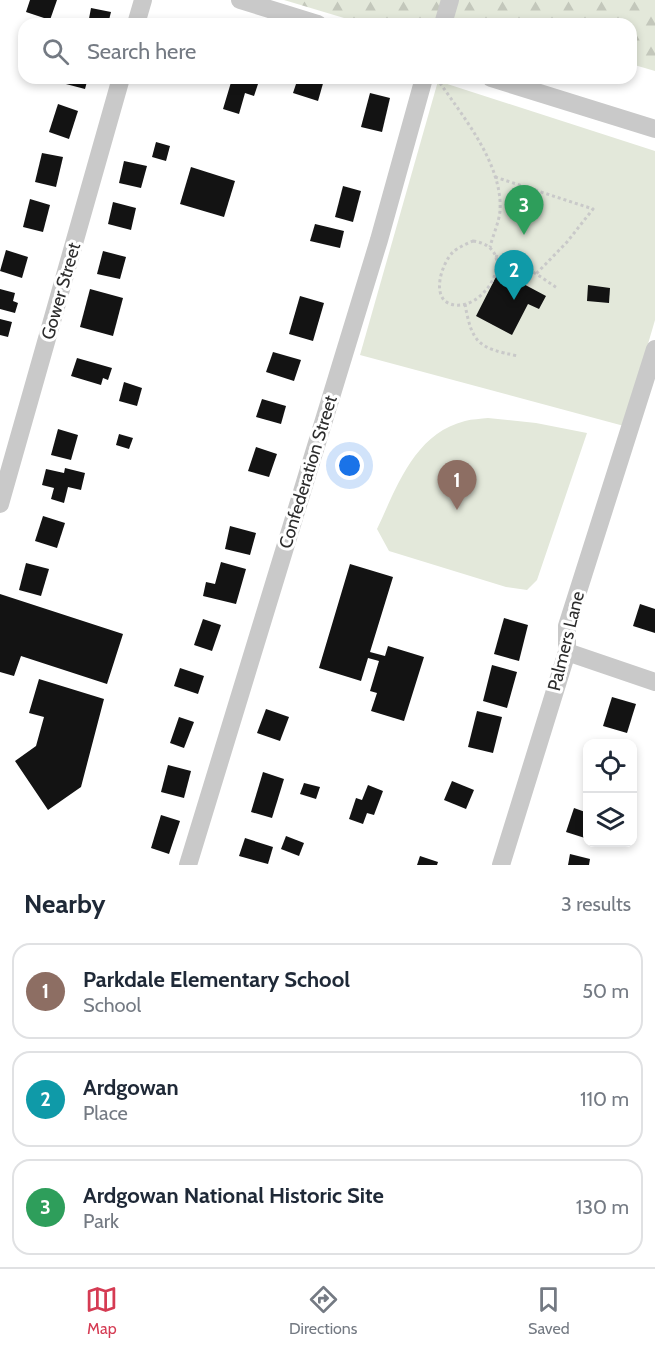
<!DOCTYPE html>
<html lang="en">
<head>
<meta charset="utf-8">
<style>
  :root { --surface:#fff; --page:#f6f6f7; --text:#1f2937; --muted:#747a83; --line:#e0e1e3; --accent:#d53b53 }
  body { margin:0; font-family:Cabin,sans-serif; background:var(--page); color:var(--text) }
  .controls { position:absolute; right:18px; bottom:18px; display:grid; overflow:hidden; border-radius:12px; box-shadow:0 3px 9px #0003 }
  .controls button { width:54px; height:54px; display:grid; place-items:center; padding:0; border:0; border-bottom:2px solid var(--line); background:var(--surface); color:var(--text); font:30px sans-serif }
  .you { position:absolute; left:350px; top:466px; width:21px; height:21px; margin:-15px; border:4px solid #fff; border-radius:50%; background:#1a73e8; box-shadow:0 0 0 9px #1a73e833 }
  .badge { display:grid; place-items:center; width:39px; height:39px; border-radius:50%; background:var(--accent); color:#fff; font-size:20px; font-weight:700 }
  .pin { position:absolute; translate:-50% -50px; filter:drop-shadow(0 2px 3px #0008) }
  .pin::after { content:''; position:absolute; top:32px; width:21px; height:18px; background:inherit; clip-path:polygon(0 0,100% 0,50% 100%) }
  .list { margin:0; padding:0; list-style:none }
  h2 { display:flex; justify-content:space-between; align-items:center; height:78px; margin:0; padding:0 24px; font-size:26px }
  h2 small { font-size:20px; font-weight:400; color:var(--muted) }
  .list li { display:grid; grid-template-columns:39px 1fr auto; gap:18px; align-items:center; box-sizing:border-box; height:96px; margin:0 12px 12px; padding:0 12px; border:2px solid var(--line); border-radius:18px }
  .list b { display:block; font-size:22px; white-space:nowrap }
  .list p { margin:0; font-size:20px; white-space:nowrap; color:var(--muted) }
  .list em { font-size:20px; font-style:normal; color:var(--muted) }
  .icon { flex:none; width:33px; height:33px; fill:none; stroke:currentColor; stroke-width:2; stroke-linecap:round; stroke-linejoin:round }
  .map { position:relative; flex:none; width:655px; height:865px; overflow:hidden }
  .search { position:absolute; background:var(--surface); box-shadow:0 3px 9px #0003; left:18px; right:18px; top:18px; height:66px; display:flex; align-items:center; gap:15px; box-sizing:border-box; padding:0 21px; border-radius:18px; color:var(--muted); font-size:22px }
  .sheet { height:402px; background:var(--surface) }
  nav { display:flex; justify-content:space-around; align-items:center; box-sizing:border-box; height:84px; border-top:2px solid var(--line); background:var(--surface); font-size:16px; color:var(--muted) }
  nav a { display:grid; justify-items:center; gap:3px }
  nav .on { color:var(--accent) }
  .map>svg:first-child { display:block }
</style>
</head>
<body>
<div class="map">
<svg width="655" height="865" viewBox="0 0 655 865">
  <defs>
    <pattern id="forest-firs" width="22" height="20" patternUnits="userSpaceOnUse" patternTransform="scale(1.5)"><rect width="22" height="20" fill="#e3e8da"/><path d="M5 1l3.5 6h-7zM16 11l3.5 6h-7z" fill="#c3c7bb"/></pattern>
  </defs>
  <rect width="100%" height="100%" fill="#fff"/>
  <g fill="#e3e8da">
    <path d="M438 81 655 151V320L624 426 360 355Z"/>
    <path d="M488 418 536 423 587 433 537 580 527 590 506 587 389 551 377 529C397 487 414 434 465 421 472 419 481 419 488 418Z"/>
  </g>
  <path fill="url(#forest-firs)" d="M284 0H655V71L631 64V24H364Z"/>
  <g fill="#131313">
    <path d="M30 0H57L50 20 26 12Z"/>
    <path d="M91 8 111 12 108 24H88Z"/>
    <path d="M63 78H88L85 89 62 83Z"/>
    <path d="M242 78H260L254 96 245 93 239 114 223 109 232 79 241 81Z"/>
    <path d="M298 78 324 80 318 101 293 93Z"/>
    <path d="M370 93 390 98 382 132 361 127Z"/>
    <path d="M58 104 78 111 69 139 49 132Z"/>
    <path d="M156 142 170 146 166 161 152 157Z"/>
    <path d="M42 153 63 157 56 187 35 182Z"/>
    <path d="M124 161 147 166 141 188 119 183Z"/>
    <path d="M191 167 235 181 224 217 180 204Z"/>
    <path d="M343 186 361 191 353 222 335 217Z"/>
    <path d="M30 199 50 205 43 232 23 227Z"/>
    <path d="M113 202 136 208 131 230 108 224Z"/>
    <path d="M315 224 344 231 340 248 310 241Z"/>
    <path d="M6 250 28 257 22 278 0 271Z"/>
    <path d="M103 251 126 257 120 279 97 274Z"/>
    <path d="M499 271 546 296 539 309 528 304 512 335 476 316Z"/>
    <path d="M588 285 610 288 609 303 587 301Z"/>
    <path d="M0 289 15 293 13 301 18 303 15 313 0 309Z"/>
    <path d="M90 289 123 298 113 336 80 327Z"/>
    <path d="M300 296 324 303 313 341 289 334Z"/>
    <path d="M0 319 12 322 8 337 0 335Z"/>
    <path d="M273 352 301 360 294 381 266 372Z"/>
    <path d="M77 358 112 368 108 380 103 378 101 385 71 376Z"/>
    <path d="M124 382 142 388 137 406 119 401Z"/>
    <path d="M262 399 286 406 281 424 256 417Z"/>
    <path d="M58 429 78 435 71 460 51 455Z"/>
    <path d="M119 434 133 438 129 449 116 445Z"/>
    <path d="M256 447 277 454 269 477 248 471Z"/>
    <path d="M65 468 85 473 81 490 68 487 64 503 51 499 54 488 42 485 46 469 64 473Z"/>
    <path d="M43 516 65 523 57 548 35 541Z"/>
    <path d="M230 526 256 533 250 555 225 549Z"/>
    <path d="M221 562 246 569 236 604 203 596 206 582 215 584Z"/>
    <path d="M26 563 49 569 41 596 19 590Z"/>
    <path d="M350 564 393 577 370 652 385 656 388 646 424 657 404 721 371 711 377 693 370 691 379 661 368 658 361 681 319 668Z"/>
    <path d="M0 594 123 634 107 684 21 656 14 676 0 672Z"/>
    <path d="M640 604 655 609V633L633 626Z"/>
    <path d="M504 618 528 625 519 661 494 654Z"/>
    <path d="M203 619 221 625 212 651 194 645Z"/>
    <path d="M492 665 517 672 507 708 483 701Z"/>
    <path d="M180 668 204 676 198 694 174 686Z"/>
    <path d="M39 679 104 699 81 787 48 810 15 761 36 746 44 717 29 713Z"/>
    <path d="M612 697 636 704 627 733 603 726Z"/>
    <path d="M266 709 289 717 280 741 257 733Z"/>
    <path d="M477 711 502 717 493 753 468 747Z"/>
    <path d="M179 717 194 722 184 748 170 743Z"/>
    <path d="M168 765 191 771 184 798 161 792Z"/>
    <path d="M263 772 284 779 272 818 251 812Z"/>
    <path d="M452 781 474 790 466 809 444 800Z"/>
    <path d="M304 783 320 787 316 799 300 794Z"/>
    <path d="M368 785 383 791 374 815 367 813 363 824 349 819 356 798 362 800Z"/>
    <path d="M574 808 588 813V839L566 832Z"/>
    <path d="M161 815 180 821 169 854 151 848Z"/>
    <path d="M286 836 304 843 299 856 281 849Z"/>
    <path d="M245 838 273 847 268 864 239 856Z"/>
    <path d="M570 854 590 859 589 865H568Z"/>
    <path d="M420 856 438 862 437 865H417Z"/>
  </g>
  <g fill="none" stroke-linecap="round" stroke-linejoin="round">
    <g stroke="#c9c9c9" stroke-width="3" stroke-dasharray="3 3" stroke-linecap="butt">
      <path d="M440 83C464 118 503 165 500 211 499 222 493 235 490 247"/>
      <path d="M495 177 593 209 567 242 536 274"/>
      <path d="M473 241C521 248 487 309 455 305 429 302 441 264 453 252 459 247 466 244 473 241Z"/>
      <path d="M495 256C518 260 538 275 557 288"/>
      <path d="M465 304C472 344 479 348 518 356"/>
    </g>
    <g stroke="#c9c9c9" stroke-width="18">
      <path d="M240 0 318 24"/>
      <path d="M136 24 143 0"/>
      <path d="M443 24 450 0"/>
      <path d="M491 78 655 129"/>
      <path d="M0 504 121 78"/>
      <path d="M567 652 655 682"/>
      <path d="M188 865 379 240 424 78"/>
      <path d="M501 865 567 652V626L655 349"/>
    </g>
  </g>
  <g text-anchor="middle" stroke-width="6" stroke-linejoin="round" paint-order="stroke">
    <g font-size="18" fill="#2c2c2c" stroke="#fff">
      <text transform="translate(61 291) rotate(-74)" y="6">Gower Street</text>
      <text transform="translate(308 472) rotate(-73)" y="6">Confederation Street</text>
      <text transform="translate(566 641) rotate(-76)" y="6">Palmers Lane</text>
    </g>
  </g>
</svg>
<div class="controls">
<button><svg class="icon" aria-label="locate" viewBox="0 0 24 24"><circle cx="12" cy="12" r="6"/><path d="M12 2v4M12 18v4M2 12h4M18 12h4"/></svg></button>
<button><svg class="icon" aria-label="layers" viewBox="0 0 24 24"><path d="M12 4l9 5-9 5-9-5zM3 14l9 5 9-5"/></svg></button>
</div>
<div class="you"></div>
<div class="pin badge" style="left:457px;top:510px;background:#8d6e63">1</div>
<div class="pin badge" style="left:514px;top:300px;background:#0f9aa8">2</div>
<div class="pin badge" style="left:524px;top:235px;background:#2e9e5b">3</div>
<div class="search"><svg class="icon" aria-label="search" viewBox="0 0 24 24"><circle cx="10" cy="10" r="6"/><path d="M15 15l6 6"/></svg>Search here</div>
</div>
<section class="sheet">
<h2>Nearby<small>3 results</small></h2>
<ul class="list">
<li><span class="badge" style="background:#8d6e63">1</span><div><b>Parkdale Elementary School</b><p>School</p></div><em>50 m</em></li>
<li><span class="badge" style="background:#0f9aa8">2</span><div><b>Ardgowan</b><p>Place</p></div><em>110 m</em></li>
<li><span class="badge" style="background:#2e9e5b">3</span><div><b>Ardgowan National Historic Site</b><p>Park</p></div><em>130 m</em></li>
</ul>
</section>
<nav>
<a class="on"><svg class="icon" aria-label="map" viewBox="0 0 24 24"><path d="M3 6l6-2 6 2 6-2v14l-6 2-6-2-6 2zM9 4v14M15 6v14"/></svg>Map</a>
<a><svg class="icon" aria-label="directions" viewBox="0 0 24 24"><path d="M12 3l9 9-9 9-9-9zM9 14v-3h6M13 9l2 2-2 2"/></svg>Directions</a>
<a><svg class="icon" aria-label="saved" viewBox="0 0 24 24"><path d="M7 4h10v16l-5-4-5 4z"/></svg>Saved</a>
</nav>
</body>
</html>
